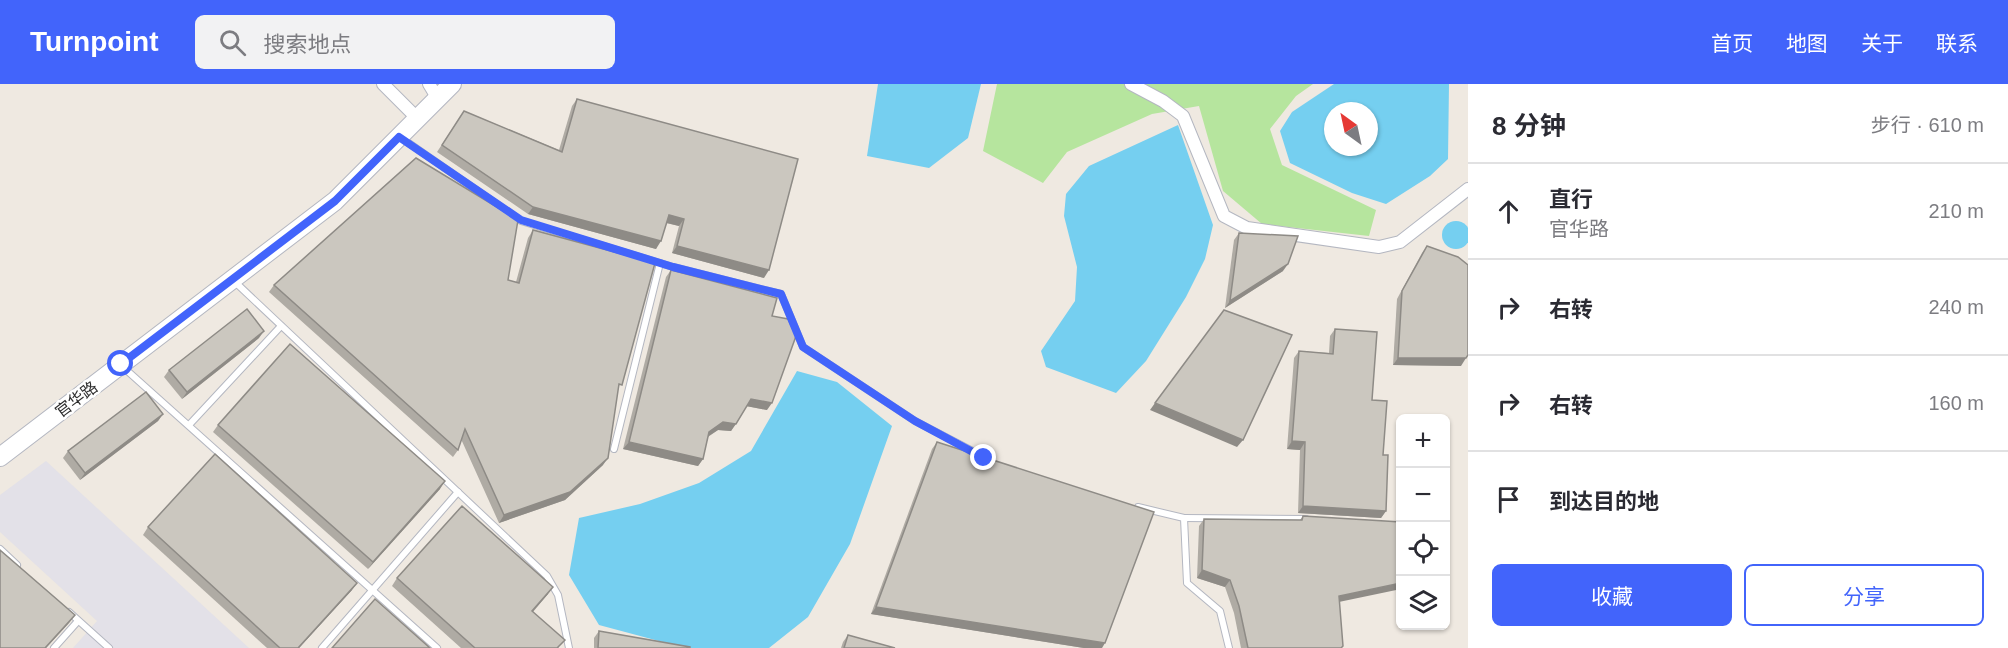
<!DOCTYPE html>
<html lang="zh">
<head>
<meta charset="utf-8">
<style>
  :root { --surface:#fff; --page:#f2f2f3; --text:#2b2b33; --muted:#7c7c81; --line:#e1e1e2; --accent:#4264fb }
  body { margin:0; font-family:Helvetica,"Noto Sans SC",sans-serif; background:var(--page); color:var(--text) }
  .controls { position:absolute; right:18px; bottom:18px; display:grid; overflow:hidden; border-radius:9px; box-shadow:0 2px 4px #0004 }
  .controls button { width:54px; height:54px; display:grid; place-items:center; padding:0; border:0; border-bottom:2px solid var(--line); background:var(--surface); color:var(--text); font:30px sans-serif }
  .compass { position:absolute; left:1324px; top:18px; width:54px; height:54px; border-radius:50%; background:var(--surface); box-shadow:0 2px 4px #0004; rotate:327deg }
  .stop { position:absolute; width:18px; height:18px; margin:-14px; border:4px solid #4264fb; border-radius:50%; background:#fff }
  .stop.end { background:#4264fb; border-color:#fff; box-shadow:0 2px 6px #0008 }
  .list { margin:0; padding:0; list-style:none }
  h2 { display:flex; justify-content:space-between; align-items:center; height:78px; margin:0; padding:0 24px; font-size:26px }
  h2 small { font-size:20px; font-weight:400; color:var(--muted) }
  .list li { display:grid; grid-template-columns:39px 1fr auto; gap:18px; align-items:center; box-sizing:border-box; height:96px; padding:0 24px; border-top:2px solid var(--line) }
  .list b { display:block; font-size:22px; white-space:nowrap }
  .list p { margin:0; font-size:20px; white-space:nowrap; color:var(--muted) }
  .list em { font-size:20px; font-style:normal; color:var(--muted) }
  .actions { display:flex; gap:12px; padding:18px 24px }
  .actions a { flex:1; padding:14px 0; border:2px solid var(--accent); border-radius:9px; text-align:center; font-size:21px; color:var(--accent) }
  .actions .main { background:var(--accent); color:#fff }
  .icon { flex:none; width:33px; height:33px; fill:none; stroke:currentColor; stroke-width:2; stroke-linecap:round; stroke-linejoin:round }
  .map { position:relative; flex:none; width:1468px; height:564px; overflow:hidden }
  header { display:flex; align-items:center; gap:36px; box-sizing:border-box; height:84px; padding:0 30px; background:var(--accent); color:#fff }
  header strong { font-size:28px }
  nav { display:flex; gap:33px; margin-inline-start:auto; font-size:21px }
  .search { width:420px; height:54px; background:var(--page); display:flex; align-items:center; gap:15px; box-sizing:border-box; padding:0 21px; border-radius:9px; color:var(--muted); font-size:22px }
  main { display:flex }
  aside { flex:1; background:var(--surface) }
  .map>svg:first-child { display:block }
</style>
</head>
<body>
<header>
<strong>Turnpoint</strong>
<div class="search"><svg class="icon" aria-label="search" viewBox="0 0 24 24"><circle cx="10" cy="10" r="6"/><path d="M15 15l6 6"/></svg>搜索地点</div>
<nav><a>首页</a><a>地图</a><a>关于</a><a>联系</a></nav>
</header>
<main>
<div class="map">
<svg width="1468" height="564" viewBox="0 0 1468 564">
  <rect width="100%" height="100%" fill="#efe9e1"/>
  <path fill="#e3e1e8" d="M46 377 249 564H73L97 537 0 448V411Z"/>
  <path fill="#b6e59e" d="M997 0H1313L1296 12 1270 45 1282 81 1376 126 1369 152 1262 140 1223 107 1199 22 1152 30 1067 68 1043 99 983 67Z"/>
  <g fill="#75cff0" fill-rule="evenodd">
    <path d="M878 0H981L968 54 929 84 867 72Z"/>
    <path d="M1334 0H1449L1448 75 1430 92 1386 120 1352 109 1290 79 1280 47 1292 28ZM1333 27H1369V63H1333Z"/>
    <path d="M1178 41 1213 141 1205 175 1186 213 1146 277 1116 309 1046 283 1041 267 1075 217 1077 183 1064 132 1066 110 1089 82Z"/>
    <circle cx="1456" cy="151" r="14"/>
    <path d="M797 287 837 298 892 342 850 460 808 533 769 564H685L599 541 569 491 579 434 640 420 699 399 751 367Z"/>
  </g>
  <g fill="none" stroke-linecap="round" stroke-linejoin="round">
    <defs>
      <g id="lane">
        <path d="M400 53 521 137 673 183 781 210 803 263 915 337 988 375"/>
        <path d="M235 198 547 492 558 511 569 564"/>
        <path d="M123 283 437 564"/>
        <path d="M189 341 281 242"/>
        <path d="M614 365 660 179"/>
        <path d="M1138 423 1184 434 1187 499 1220 527 1229 564"/>
        <path d="M1184 434 1306 435"/>
        <path d="M0 465 17 481"/>
        <path d="M69 528 109 564"/>
        <path d="M54 564 78 537"/>
        <path d="M322 564 458 408"/>
      </g>
      <g id="street">
        <path d="M383 0 418 35"/>
        <path d="M429 0 438 15"/>
        <path d="M1131 0 1163 17 1183 32 1224 132 1247 144 1379 163 1400 158 1468 105"/>
      </g>
      <path id="secondary" d="M0 373 335 117 452 0"/>
    </defs>
    <use href="#lane" stroke="#b4b7c1" stroke-width="8"/>
    <use href="#street" stroke="#b4b7c1" stroke-width="14"/>
    <use href="#secondary" stroke="#b4b7c1" stroke-width="20"/>
    <use href="#lane" stroke="#fff" stroke-width="6"/>
    <use href="#street" stroke="#fff" stroke-width="12"/>
    <use href="#secondary" stroke="#fff" stroke-width="18"/>
  </g>
  <g fill="#afaba4">
    <path d="M577 15 764 194 672 169 679 142 666 139 656 165 528 130 437 68 464 27 559 66 572 22Z"/>
    <path d="M533 146 618 307 603 381 565 416 499 439 461 355 458 366 453 373 269 208 274 201 508 196 516 198 528 154Z"/>
    <path d="M1239 149 1283 187 1225 224 1234 156Z"/>
    <path d="M1427 162 1461 282 1393 281 1397 215 1422 169Z"/>
    <path d="M671 186 772 232 767 326 746 322 731 347 718 346 708 353 703 375 698 382 623 365 666 193Z"/>
    <path d="M1335 245 1372 316 1383 371 1386 427 1381 434 1298 429 1300 366 1287 365 1294 274 1299 267 1329 269 1330 252Z"/>
    <path d="M259 254 182 315 164 293 169 286Z"/>
    <path d="M163 330 158 337 80 396 63 374 68 367Z"/>
    <path d="M218 341 440 405 368 485 213 348Z"/>
    <path d="M937 358 1102 564H1084L871 530 932 365Z"/>
    <path d="M1303 432 1339 518 1342 564H1241L1234 529 1225 503 1197 494 1199 442 1204 435 1300 436Z"/>
    <path d="M148 443 352 506 299 564H267L143 451Z"/>
    <path d="M397 494 548 510 533 528 559 564H461L392 502Z"/>
    <path d="M599 547 690 564H594V554Z"/>
    <path d="M848 551 895 564H841L843 558Z"/>
  </g>
  <g fill="#8e8b86">
    <path d="M533 123 661 157 656 165 528 130Z"/>
    <path d="M669 131 684 135 679 142 663 138Z"/>
    <path d="M677 162 769 186 764 194 672 169Z"/>
    <path d="M1288 180 1283 187 1225 224 1230 217Z"/>
    <path d="M264 247 259 254 182 315 187 308Z"/>
    <path d="M1398 274H1466L1461 282 1393 281Z"/>
    <path d="M751 315 772 319 767 326 746 322Z"/>
    <path d="M1155 319 1243 356 1237 363 1150 326Z"/>
    <path d="M163 330 158 337 80 396 85 389Z"/>
    <path d="M723 338 736 340 731 347 718 346 704 355 709 348Z"/>
    <path d="M1292 357 1305 358 1300 366 1287 365Z"/>
    <path d="M629 358 703 375 698 382 623 365Z"/>
    <path d="M608 374 603 381 565 416 499 439 504 431Z"/>
    <path d="M445 397 440 405 368 485 373 478Z"/>
    <path d="M1303 422 1386 427 1381 434 1298 429Z"/>
    <path d="M1202 486 1230 496 1225 503 1197 494Z"/>
    <path d="M357 499 352 506 299 564H298Z"/>
    <path d="M1401 499V505L1334 519 1339 512Z"/>
    <path d="M553 503 548 510 527 534 532 527Z"/>
    <path d="M876 523 1105 559 1102 564H1084L871 530Z"/>
    <path d="M75 531 69 539 46 564H45Z"/>
  </g>
  <g fill="#cbc7bf" stroke="#8e8b86" stroke-width="1.5">
    <path d="M577 15 798 75 769 186 677 162 684 135 669 131 661 157 533 123 442 61 464 27 562 68Z"/>
    <path d="M416 74 518 136 508 196 519 199 533 146 655 179 622 301 619 300 608 374 570 408 504 431 465 345 458 366 274 201Z"/>
    <path d="M1239 149 1298 152 1288 180 1230 217Z"/>
    <path d="M1427 162 1458 173 1468 181V271L1466 274H1398L1402 207Z"/>
    <path d="M671 186 777 214 772 232 788 235 796 252 772 319 751 315 736 340 723 338 709 348 703 375 629 358Z"/>
    <path d="M247 225 264 247 187 308 169 286Z"/>
    <path d="M1224 226 1292 251 1243 356 1155 319Z"/>
    <path d="M1335 245 1377 248 1372 316 1387 317 1383 371H1388L1386 427 1303 422 1305 358 1292 357 1299 267 1333 270Z"/>
    <path d="M290 260 445 397 373 478 218 341Z"/>
    <path d="M146 308 163 330 85 389 68 367Z"/>
    <path d="M937 358 1154 428 1105 559 876 523Z"/>
    <path d="M215 370 357 499 298 564H280L148 443Z"/>
    <path d="M462 422 553 503 532 527 565 556 557 564H475L397 494Z"/>
    <path d="M1303 432 1401 438V499L1339 512 1343 562 1341 564H1248L1239 522 1230 496 1202 486 1204 435 1302 436Z"/>
    <path d="M0 466 75 531 45 564H0Z"/>
    <path d="M375 515 430 564H332Z"/>
    <path d="M599 547 690 563V564H598Z"/>
    <path d="M848 551 895 564H844Z"/>
  </g>
  <g fill="none" stroke-linecap="round" stroke-linejoin="round">
    <path stroke="#4264fb" stroke-width="8" d="M121 280 335 117 399 53 521 136 673 183 781 210 803 263 915 337 984 374"/>
  </g>
  <g text-anchor="middle" stroke-width="5" stroke-linejoin="round" paint-order="stroke">
    <g font-size="16" fill="#2e2e2e" stroke="#fff">
      <text transform="translate(76 315) rotate(-37)" y="6">官华路</text>
    </g>
  </g>
</svg>
<div class="controls">
<button>+</button>
<button>−</button>
<button><svg class="icon" aria-label="locate" viewBox="0 0 24 24"><circle cx="12" cy="12" r="6"/><path d="M12 2v4M12 18v4M2 12h4M18 12h4"/></svg></button>
<button><svg class="icon" aria-label="layers" viewBox="0 0 24 24"><path d="M12 4l9 5-9 5-9-5zM3 14l9 5 9-5"/></svg></button>
</div>
<svg class="compass" viewBox="-18 -18 36 36"><path d="M0-13l5 13h-10z" fill="#e53935"/><path d="M0 13l5-13h-10z" fill="#7c7c81"/></svg>
<div class="stop" style="left:121px;top:280px"></div>
<div class="stop end" style="left:984px;top:374px"></div>
</div>
<aside>
<h2>8 分钟<small>步行 · 610 m</small></h2>
<ul class="list">
<li><svg class="icon" aria-label="ahead" viewBox="0 0 24 24"><path d="M12 20V5M6 11l6-6 6 6"/></svg><div><b>直行</b><p>官华路</p></div><em>210 m</em></li>
<li><svg class="icon" aria-label="right" viewBox="0 0 24 24"><path d="M7 20v-9h11M14 6l5 5-5 5"/></svg><div><b>右转</b></div><em>240 m</em></li>
<li><svg class="icon" aria-label="right" viewBox="0 0 24 24"><path d="M7 20v-9h11M14 6l5 5-5 5"/></svg><div><b>右转</b></div><em>160 m</em></li>
<li><svg class="icon" aria-label="arrive" viewBox="0 0 24 24"><path d="M6 21V4h12l-3 4 3 4H6"/></svg><div><b>到达目的地</b></div></li>
</ul>
<div class="actions"><a class="main">收藏</a><a>分享</a></div>
</aside>
</main>
</body>
</html>
